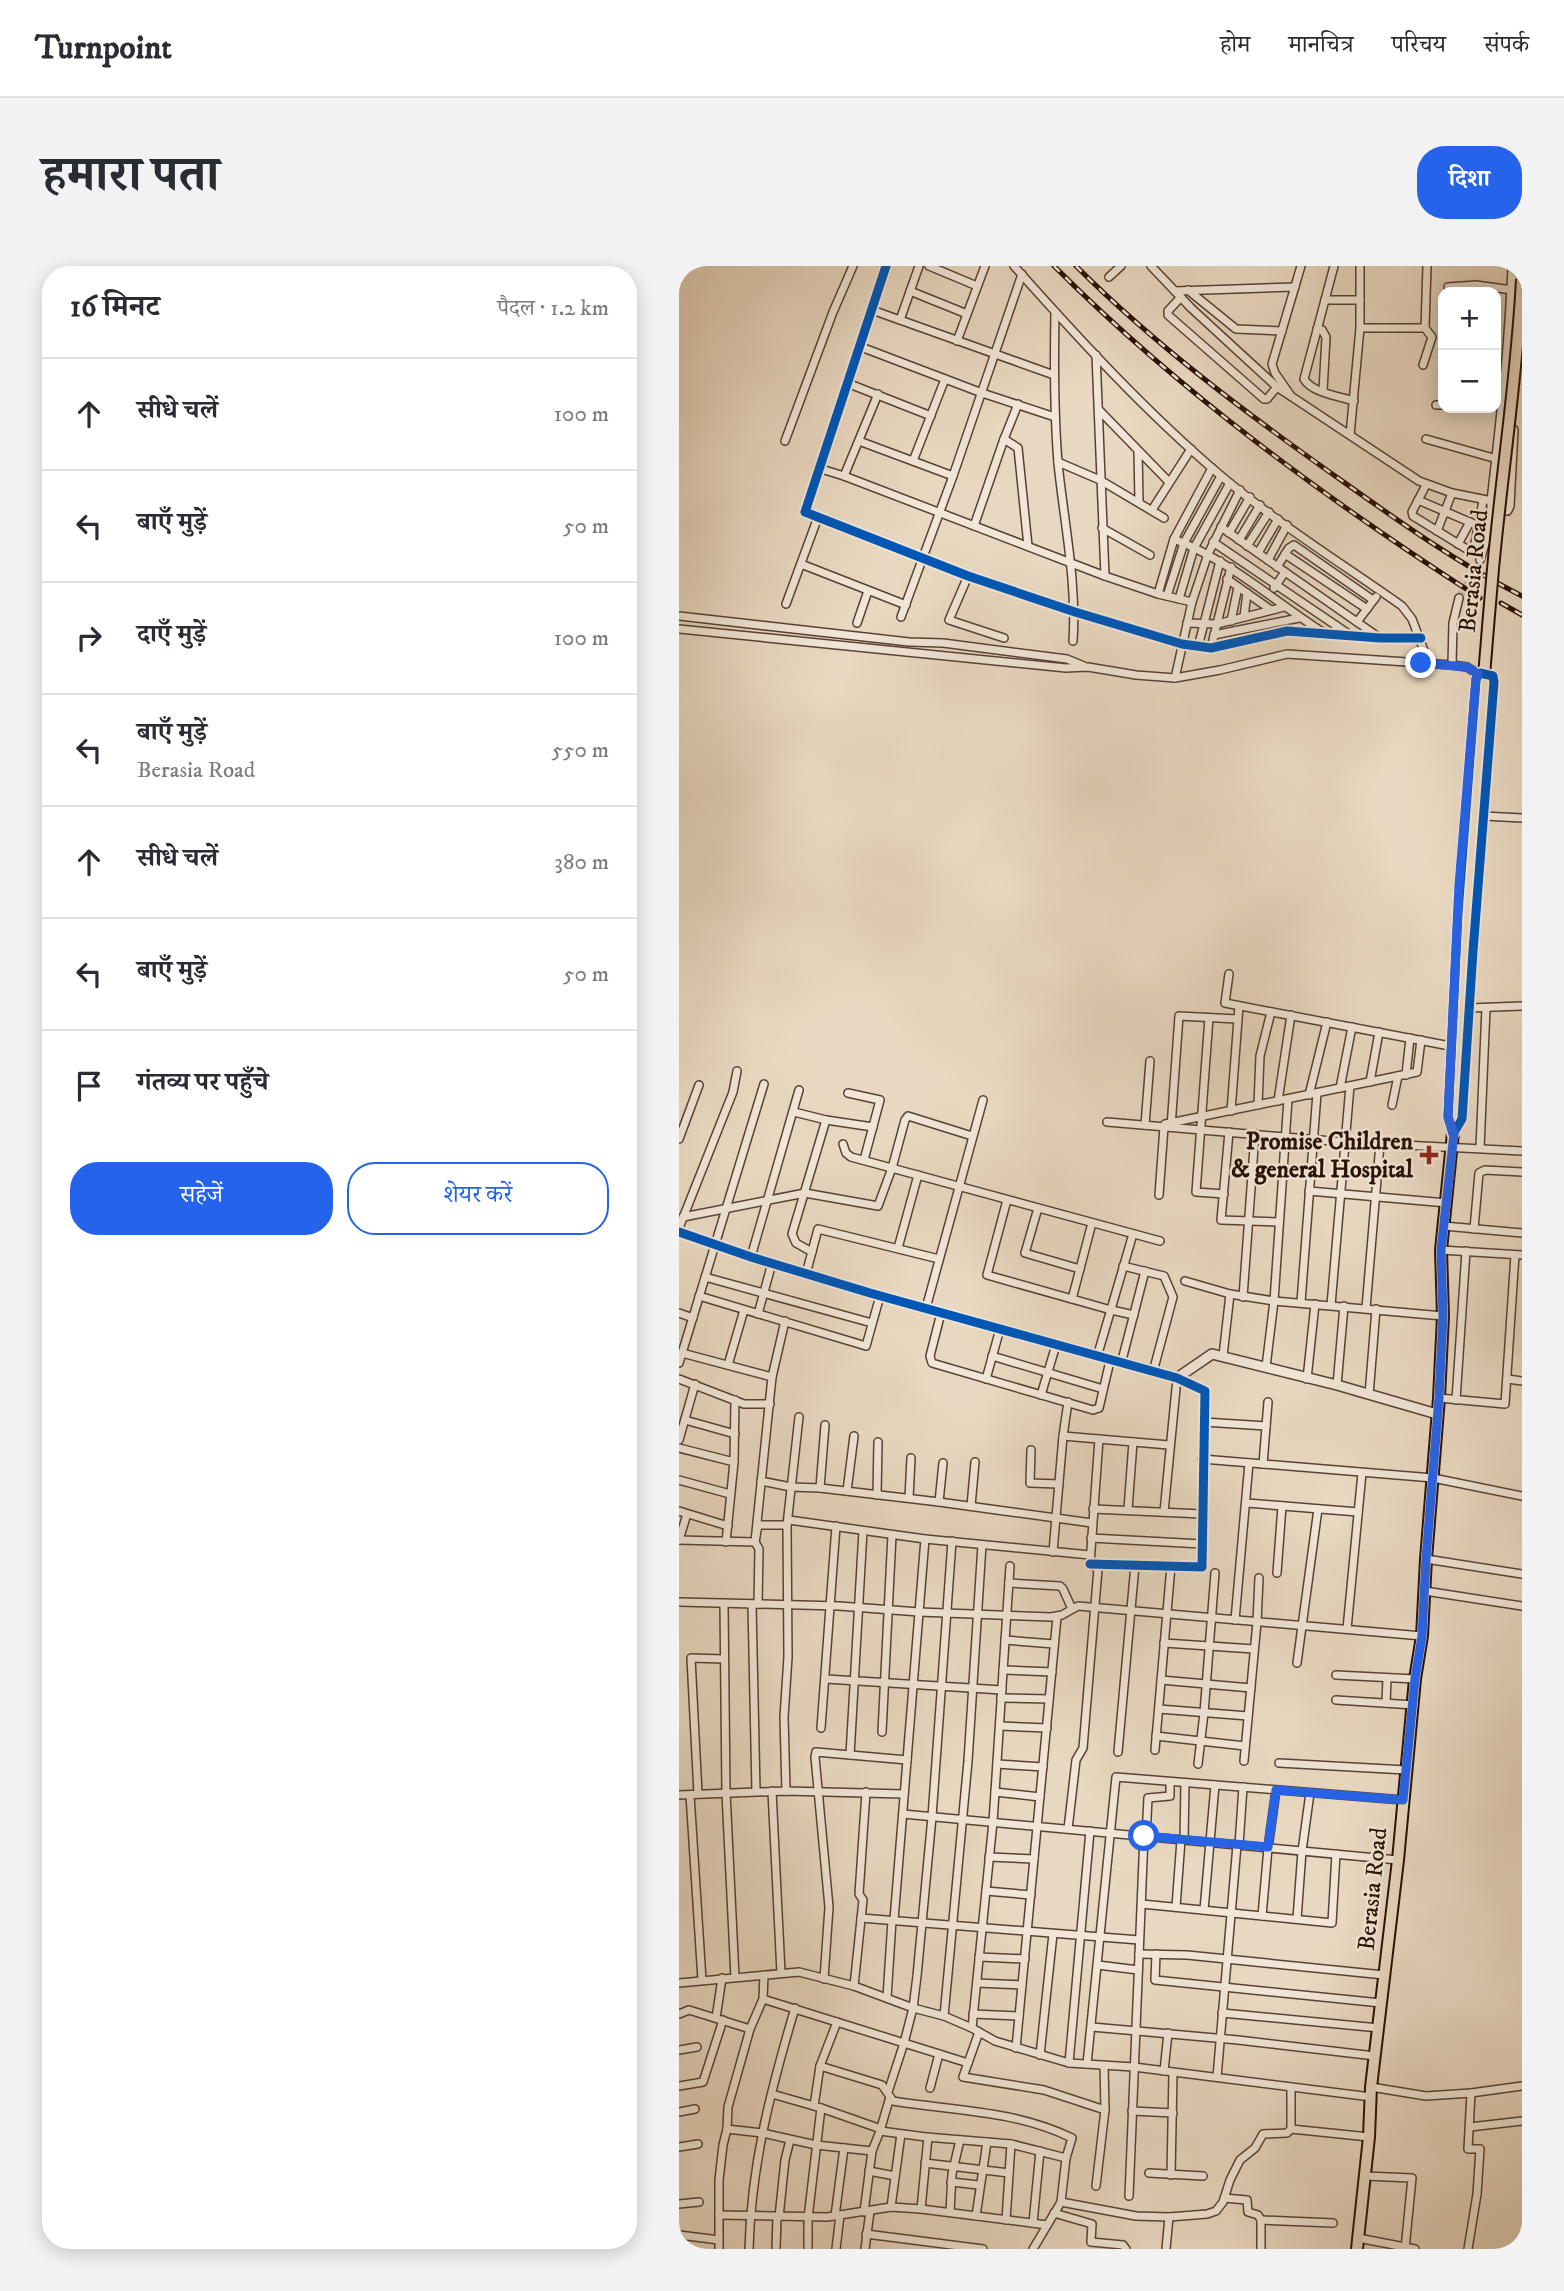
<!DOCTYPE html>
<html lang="hi">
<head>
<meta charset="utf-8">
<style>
  :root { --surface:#fff; --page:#f2f2f3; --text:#2b2b33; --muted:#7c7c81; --line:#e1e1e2; --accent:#2563eb }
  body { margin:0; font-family:"IM FELL DW Pica","Noto Serif Devanagari",serif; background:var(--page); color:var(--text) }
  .controls { position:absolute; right:21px; top:21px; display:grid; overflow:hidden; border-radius:14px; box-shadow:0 4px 18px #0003 }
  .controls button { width:63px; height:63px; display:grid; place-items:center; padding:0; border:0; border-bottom:2px solid var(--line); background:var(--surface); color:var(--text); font:35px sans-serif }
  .stop { position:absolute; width:21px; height:21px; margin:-16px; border:5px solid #2563eb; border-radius:50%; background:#fff }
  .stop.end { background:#2563eb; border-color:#fff; box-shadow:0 2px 7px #0008 }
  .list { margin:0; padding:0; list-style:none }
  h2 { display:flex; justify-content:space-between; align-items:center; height:91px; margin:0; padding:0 28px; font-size:30px }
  h2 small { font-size:23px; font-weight:400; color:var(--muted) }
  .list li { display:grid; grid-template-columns:46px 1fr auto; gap:21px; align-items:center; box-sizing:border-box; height:112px; padding:0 28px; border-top:2px solid var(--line) }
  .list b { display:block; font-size:26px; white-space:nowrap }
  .list p { margin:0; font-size:23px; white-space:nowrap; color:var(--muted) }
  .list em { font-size:23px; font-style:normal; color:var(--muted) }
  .actions { display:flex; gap:14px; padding:21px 28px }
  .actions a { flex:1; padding:16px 0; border:2px solid var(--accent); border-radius:28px; text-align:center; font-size:24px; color:var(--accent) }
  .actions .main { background:var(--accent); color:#fff }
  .icon { flex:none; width:38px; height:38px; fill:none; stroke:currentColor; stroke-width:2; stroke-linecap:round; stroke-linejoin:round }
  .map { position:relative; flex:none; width:843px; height:1983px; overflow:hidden; border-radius:28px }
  header { display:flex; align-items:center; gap:42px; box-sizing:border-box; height:98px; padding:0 35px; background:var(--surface); border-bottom:2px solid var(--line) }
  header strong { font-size:33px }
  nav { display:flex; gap:38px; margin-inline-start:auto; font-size:24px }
  .intro { display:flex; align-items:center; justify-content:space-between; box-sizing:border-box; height:168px; padding:0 42px }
  h1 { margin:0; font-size:49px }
  .button { padding:18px 32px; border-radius:28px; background:var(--accent); color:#fff; font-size:24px; font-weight:700 }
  main { display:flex; gap:42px; padding:0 42px }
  aside { flex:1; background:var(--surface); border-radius:28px; box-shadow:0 4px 18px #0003 }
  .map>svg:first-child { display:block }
</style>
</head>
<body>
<header>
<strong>Turnpoint</strong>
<nav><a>होम</a><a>मानचित्र</a><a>परिचय</a><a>संपर्क</a></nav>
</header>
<div class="intro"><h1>हमारा पता</h1><a class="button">दिशा</a></div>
<main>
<aside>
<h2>16 मिनट<small>पैदल · 1.2 km</small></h2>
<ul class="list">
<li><svg class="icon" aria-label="ahead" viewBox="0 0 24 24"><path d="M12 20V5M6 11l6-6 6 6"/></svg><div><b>सीधे चलें</b></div><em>100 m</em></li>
<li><svg class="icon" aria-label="left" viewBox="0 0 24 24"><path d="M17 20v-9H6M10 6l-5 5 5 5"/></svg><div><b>बाएँ मुड़ें</b></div><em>50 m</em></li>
<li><svg class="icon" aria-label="right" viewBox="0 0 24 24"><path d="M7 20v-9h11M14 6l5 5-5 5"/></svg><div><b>दाएँ मुड़ें</b></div><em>100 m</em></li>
<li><svg class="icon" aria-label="left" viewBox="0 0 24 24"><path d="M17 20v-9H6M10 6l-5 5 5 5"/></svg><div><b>बाएँ मुड़ें</b><p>Berasia Road</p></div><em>550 m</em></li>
<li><svg class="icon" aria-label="ahead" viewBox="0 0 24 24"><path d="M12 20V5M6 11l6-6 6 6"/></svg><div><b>सीधे चलें</b></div><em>380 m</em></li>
<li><svg class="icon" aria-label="left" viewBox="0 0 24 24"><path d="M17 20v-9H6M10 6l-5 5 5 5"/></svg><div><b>बाएँ मुड़ें</b></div><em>50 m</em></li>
<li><svg class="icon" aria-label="arrive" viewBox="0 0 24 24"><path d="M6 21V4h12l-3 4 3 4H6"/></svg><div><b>गंतव्य पर पहुँचे</b></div></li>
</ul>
<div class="actions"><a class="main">सहेजें</a><a>शेयर करें</a></div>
</aside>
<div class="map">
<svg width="843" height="1983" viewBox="0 0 843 1983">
  <rect width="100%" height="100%" fill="#e9d8c1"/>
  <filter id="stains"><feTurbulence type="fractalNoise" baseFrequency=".00286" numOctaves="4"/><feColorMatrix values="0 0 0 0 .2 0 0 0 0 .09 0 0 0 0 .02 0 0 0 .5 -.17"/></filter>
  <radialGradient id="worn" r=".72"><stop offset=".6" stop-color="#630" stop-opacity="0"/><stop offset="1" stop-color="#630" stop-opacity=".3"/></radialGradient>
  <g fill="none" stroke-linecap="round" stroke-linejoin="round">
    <path stroke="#ccbaa4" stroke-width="7" stroke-dasharray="7 3.5" stroke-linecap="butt" d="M780 332 801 294"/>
    <defs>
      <g id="minor">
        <path d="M207 0 126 246 289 310 396 346 503 378 532 382 608 365 701 372H742"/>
        <path d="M250 0 298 20"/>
        <path d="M335 0C400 73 467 146 541 209 598 257 662 297 723 340L733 353 750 398"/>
        <path d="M472 0 512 42 598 121 740 215 773 227 813 235"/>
        <path d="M655 0 625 113C633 127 660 130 675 135"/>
        <path d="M430 11 442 0"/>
        <path d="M769 21 797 19 833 24"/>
        <path d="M509 24 557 63 603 65"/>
        <path d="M231 25 288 48"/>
        <path d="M496 25 616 21"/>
        <path d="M502 31 489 45V49L585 133H588L598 121"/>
        <path d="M646 34H681"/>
        <path d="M193 44 375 109"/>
        <path d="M376 46C375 96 375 147 379 197 385 256 398 316 394 375"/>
        <path d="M221 54 240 0"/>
        <path d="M681 62H746"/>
        <path d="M638 63 643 64 647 71 644 125"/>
        <path d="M278 75 306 0"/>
        <path d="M182 81 303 127 376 151"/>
        <path d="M417 89 426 310"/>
        <path d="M744 99 753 71 746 62 748 0"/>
        <path d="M168 117 252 150"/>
        <path d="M612 130 596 107 593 98 622 0"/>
        <path d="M757 139H764"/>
        <path d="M784 142H787"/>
        <path d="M421 145 490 216"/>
        <path d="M671 169 681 62V0"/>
        <path d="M325 173 339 182 349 280"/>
        <path d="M747 173 818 193"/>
        <path d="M106 175 154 46 174 0"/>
        <path d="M180 175 274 210"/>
        <path d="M459 185 460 235"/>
        <path d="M234 195 266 113"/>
        <path d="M379 196 421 214 485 252"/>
        <path d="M139 202 165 210 426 310 479 328 513 336"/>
        <path d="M165 210 199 128"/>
        <path d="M747 219 733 246 734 250 791 285 795 283 804 235"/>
        <path d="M739 234 800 260"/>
        <path d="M473 244 512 183"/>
        <path d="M295 260 325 173 339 138"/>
        <path d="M542 261 606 306 595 322"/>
        <path d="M423 262 471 289"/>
        <path d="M758 265 773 227"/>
        <path d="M550 267 571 231"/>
        <path d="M495 273C551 295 595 335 645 367"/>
        <path d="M560 274 581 239"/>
        <path d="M534 276 671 369"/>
        <path d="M779 278 791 256"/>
        <path d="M568 280 590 246"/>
        <path d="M579 287 599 253"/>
        <path d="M606 288 688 343"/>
        <path d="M589 294 608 259"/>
        <path d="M801 294 806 278 813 241"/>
        <path d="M122 298 227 339"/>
        <path d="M598 301 610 282 615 279 694 334"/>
        <path d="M606 306 701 372"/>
        <path d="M289 310 270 354 325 372"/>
        <path d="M548 313 592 344"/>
        <path d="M479 328 495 273 533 202"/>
        <path d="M488 330 505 277 542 210"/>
        <path d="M500 333 515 282 551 217"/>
        <path d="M107 338 139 251"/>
        <path d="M0 350 230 376 264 377 388 393 405 400"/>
        <path d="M222 351 274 210 343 8"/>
        <path d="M565 351 568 327"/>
        <path d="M552 355 559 321"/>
        <path d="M678 356 697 331"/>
        <path d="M178 357 189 325"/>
        <path d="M508 357 538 358 605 341"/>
        <path d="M0 363 387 402 409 401 457 409 496 412 541 404 608 388 773 399 788 401 799 408"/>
        <path d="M535 369 620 352"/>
        <path d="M519 381 541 295"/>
        <path d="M532 382 552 301"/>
        <path d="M773 399 774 357 780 332"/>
        <path d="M496 412 513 336 529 288 561 224"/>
        <path d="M805 550 843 552"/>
        <path d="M550 708 546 737 771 780"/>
        <path d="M790 742 843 740"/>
        <path d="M530 752 517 926 545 928"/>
        <path d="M727 809 731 772"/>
        <path d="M691 816 700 766"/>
        <path d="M661 822 673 761"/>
        <path d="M169 827 201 834 185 894"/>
        <path d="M630 829 648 756"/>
        <path d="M599 835 612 749"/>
        <path d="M579 839 581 790 592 746"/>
        <path d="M713 839 719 810"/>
        <path d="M552 845 560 740"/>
        <path d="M115 846 147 854 194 861"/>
        <path d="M428 856 665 876 843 885"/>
        <path d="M486 858 738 806 742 774"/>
        <path d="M466 859 471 795"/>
        <path d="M492 861 500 750 558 753"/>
        <path d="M550 866 542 954 599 956"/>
        <path d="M0 873 20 819"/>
        <path d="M164 878 167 887 172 891 481 975"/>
        <path d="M801 882 807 742"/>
        <path d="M630 925 768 937"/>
        <path d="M480 929 485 861"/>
        <path d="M328 934 308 1009 432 1044 455 1049"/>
        <path d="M359 942 346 987 401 1003"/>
        <path d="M4 951 126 927 199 940 213 902 226 854 229 850 293 870"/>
        <path d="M765 960 843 967"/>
        <path d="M0 962 54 826 58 805"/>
        <path d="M795 963 800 907 806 904 843 906"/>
        <path d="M219 982 239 909"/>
        <path d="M762 984 843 989"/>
        <path d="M133 986 117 977 113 968 147 854"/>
        <path d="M72 991 120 824"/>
        <path d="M444 1000 485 1010 494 1031 474 1106"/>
        <path d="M127 1008 139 963 260 993"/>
        <path d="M26 1011 193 1057"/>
        <path d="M506 1015 551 1028 595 1035 764 1050"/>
        <path d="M20 1030 187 1080 201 1030"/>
        <path d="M564 1031 576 868"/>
        <path d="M393 1033 413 957"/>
        <path d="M622 1036 638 827"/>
        <path d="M652 1039 671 820"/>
        <path d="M247 1042 304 834"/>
        <path d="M687 1042 701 878"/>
        <path d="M0 1047 14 1052"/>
        <path d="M262 1047 251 1090 253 1097 414 1144 420 1142 431 1095"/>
        <path d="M79 1048 93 997"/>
        <path d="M3 1087 93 1111"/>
        <path d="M313 1090 424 1123"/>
        <path d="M544 1090 551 1028"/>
        <path d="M418 1091 454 968"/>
        <path d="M0 1097 85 818"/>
        <path d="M442 1098 466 1005"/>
        <path d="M49 1099 65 1044"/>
        <path d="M587 1101 595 1035 609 833"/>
        <path d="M0 1113 65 1138H91"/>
        <path d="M307 1113 321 1063"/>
        <path d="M628 1113 636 1038"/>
        <path d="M829 1113 843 1115"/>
        <path d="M658 1119 665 1040"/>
        <path d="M362 1129 377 1079"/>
        <path d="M690 1129 697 1043"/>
        <path d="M760 1132 826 1138 836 989"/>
        <path d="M777 1134 787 985"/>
        <path d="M6 1154 56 1168"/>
        <path d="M525 1156 587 1160"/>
        <path d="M384 1170 490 1179"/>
        <path d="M0 1174 16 1118"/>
        <path d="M0 1182 55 1196"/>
        <path d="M352 1184 351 1217 380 1218"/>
        <path d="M523 1193 754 1212 843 1230"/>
        <path d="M584 1198 589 1136"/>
        <path d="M0 1214 51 1228"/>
        <path d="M82 1215 112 1221 141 1222 260 1236 413 1257"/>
        <path d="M141 1222 146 1159"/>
        <path d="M168 1225 175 1170"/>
        <path d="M198 1229 199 1176"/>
        <path d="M230 1232 232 1192"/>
        <path d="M260 1236 264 1197"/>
        <path d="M568 1237 679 1246"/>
        <path d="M292 1240 296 1196"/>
        <path d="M414 1243 523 1248"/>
        <path d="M449 1243 454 1176"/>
        <path d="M0 1245 49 1260"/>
        <path d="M110 1254 246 1273 411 1289"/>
        <path d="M412 1272 523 1278"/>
        <path d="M0 1274 76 1276 79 1259H108"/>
        <path d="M0 1274 8 1248"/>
        <path d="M47 1276 55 1196 56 1134"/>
        <path d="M374 1286 384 1170 389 1136"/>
        <path d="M747 1293 843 1308"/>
        <path d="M411 1298 523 1301 526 1125 498 1112 485 1246"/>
        <path d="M598 1307 603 1240"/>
        <path d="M330 1317 381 1320 384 1323 393 1343"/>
        <path d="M746 1325 843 1340"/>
        <path d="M0 1336 160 1340 240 1346 372 1351 383 1349 399 1340 743 1370"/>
        <path d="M45 1338 47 1527 56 1711"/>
        <path d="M79 1338 80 1283 76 1276 93 1111 106 1055"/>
        <path d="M73 1339 77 1525"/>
        <path d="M556 1354 570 1197"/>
        <path d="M668 1363 683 1207"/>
        <path d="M326 1374 375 1378"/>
        <path d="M485 1377 575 1383"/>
        <path d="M618 1397 639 1243"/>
        <path d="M324 1404 373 1406"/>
        <path d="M657 1409 736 1413"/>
        <path d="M147 1413 323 1424"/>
        <path d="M482 1414 572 1422"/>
        <path d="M322 1432 370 1433"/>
        <path d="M657 1434 735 1439"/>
        <path d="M707 1437 708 1412"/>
        <path d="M480 1443 569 1450"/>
        <path d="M321 1460 368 1462"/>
        <path d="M142 1462 157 1260"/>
        <path d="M203 1466 213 1269"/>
        <path d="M477 1470 566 1480"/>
        <path d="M476 1484 492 1300"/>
        <path d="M439 1486 456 1299"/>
        <path d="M171 1489 184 1265"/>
        <path d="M565 1495 578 1356 580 1312"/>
        <path d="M600 1497 727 1504"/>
        <path d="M318 1498 364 1501"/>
        <path d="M519 1498 525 1447 536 1307"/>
        <path d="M93 1525 102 1707"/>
        <path d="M107 1525 105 1451 109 1391 108 1259 120 1151"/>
        <path d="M316 1526 361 1531"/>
        <path d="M19 1528 12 1392 44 1393"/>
        <path d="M0 1529 107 1525 225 1528"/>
        <path d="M11 1529 23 1714"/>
        <path d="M224 1548 719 1594"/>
        <path d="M389 1563 397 1494 404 1482 419 1303 411 1298 420 1173"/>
        <path d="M467 1571 469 1532 491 1530V1516"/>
        <path d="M505 1574 506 1517"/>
        <path d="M560 1579 564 1521"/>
        <path d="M310 1591 355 1593"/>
        <path d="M307 1625 352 1629"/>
        <path d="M463 1638 653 1657 657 1588"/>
        <path d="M497 1641 502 1574"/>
        <path d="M525 1644 536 1519"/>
        <path d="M583 1650 589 1582 597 1524"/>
        <path d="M182 1652 460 1674"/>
        <path d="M618 1653 623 1585 631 1527"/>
        <path d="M215 1654 246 1273"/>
        <path d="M460 1688 508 1689 705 1709"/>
        <path d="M477 1688 476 1714 702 1737"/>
        <path d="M300 1691 346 1693"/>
        <path d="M419 1699 459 1704"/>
        <path d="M145 1713 150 1641 136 1491 137 1486 228 1494"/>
        <path d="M0 1717 120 1706 175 1720 234 1742 265 1750 293 1762 316 1775 390 1797 455 1801 692 1831"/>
        <path d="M298 1717 343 1719"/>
        <path d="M175 1720 184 1634 180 1628 187 1526"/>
        <path d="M208 1732 213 1654"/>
        <path d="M84 1733 289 1797"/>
        <path d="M543 1747 700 1762"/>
        <path d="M0 1748 10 1744 71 1763"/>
        <path d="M294 1748 340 1750"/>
        <path d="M265 1750 289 1495 303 1279"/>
        <path d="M37 1752 43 1712"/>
        <path d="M413 1761 559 1774 696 1790"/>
        <path d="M293 1762 314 1556 331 1300"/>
        <path d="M300 1766 284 1811 365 1824 426 1844"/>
        <path d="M337 1782 378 1351"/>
        <path d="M0 1784 18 1781"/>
        <path d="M361 1789 374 1668"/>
        <path d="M390 1797 411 1565"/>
        <path d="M408 1798 437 1511 724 1534"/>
        <path d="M141 1800 203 1819 214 1835C276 1845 335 1844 393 1872L387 1892 382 1936 354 1983"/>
        <path d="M485 1805 489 1767"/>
        <path d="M538 1811 558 1579"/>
        <path d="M0 1820 24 1816 44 1754"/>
        <path d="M692 1821 747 1830 792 1827 843 1820"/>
        <path d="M251 1822 260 1788"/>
        <path d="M209 1826 225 1777 234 1742 238 1710 253 1551 273 1275"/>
        <path d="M93 1828 142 1842 202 1863"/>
        <path d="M135 1840 141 1800 158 1756"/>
        <path d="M453 1845 494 1847"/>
        <path d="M0 1846 16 1843"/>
        <path d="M791 1861 843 1855"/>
        <path d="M48 1863 83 1867 137 1879 193 1885"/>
        <path d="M612 1863 690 1871"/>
        <path d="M201 1865 247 1871 332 1878 387 1892"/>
        <path d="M0 1881 19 1878"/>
        <path d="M246 1897 330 1907"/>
        <path d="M190 1905 216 1910"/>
        <path d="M470 1907 524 1910"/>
        <path d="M492 1909 494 1807"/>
        <path d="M686 1910 733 1912 726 1983"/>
        <path d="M272 1916 300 1919"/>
        <path d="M417 1920 426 1844 425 1799"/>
        <path d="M450 1930 465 1570"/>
        <path d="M545 1932 568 1934 569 1946 579 1949 582 1954V1983"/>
        <path d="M382 1936 457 1950 490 1951 528 1948 537 1945 544 1936 551 1914 561 1894 576 1882 584 1868 608 1867 612 1863V1821"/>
        <path d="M0 1938 20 1936"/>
        <path d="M212 1941 222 1868"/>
        <path d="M242 1943 249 1871"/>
        <path d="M185 1946 193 1885 201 1865 211 1831"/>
        <path d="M271 1946 273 1908 281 1874"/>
        <path d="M375 1947 413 1958 412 1976 444 1979 447 1983"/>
        <path d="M40 1949 148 1951 212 1941 242 1943 368 1959"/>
        <path d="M156 1950 165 1882"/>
        <path d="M297 1950 308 1876"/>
        <path d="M100 1951 106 1894 111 1874"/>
        <path d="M327 1954 332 1878"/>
        <path d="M582 1954 654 1957"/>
        <path d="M354 1957 361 1885"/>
        <path d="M187 1968 304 1983"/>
        <path d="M0 1969 40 1974"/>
        <path d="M679 1972 736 1983"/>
        <path d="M40 1983V1914L44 1879 48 1863 49 1841 71 1763 84 1733 85 1709"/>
        <path d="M70 1983C72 1899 92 1823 116 1742"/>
        <path d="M97 1983 98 1951"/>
        <path d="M129 1983V1952L142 1842"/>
        <path d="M157 1983 161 1949"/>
        <path d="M186 1983 191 1945"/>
        <path d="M487 1983 490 1951"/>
        <path d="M789 1983 798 1928 801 1883H789L792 1827"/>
      </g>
      <g id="tertiary">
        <path d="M834 0C831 79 822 157 813 235V241L828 244 830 240 834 164"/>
        <path d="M801 407 814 410 815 416 794 685 783 853 774 868 769 851 779 646 797 413Z"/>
        <path d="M0 966 72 991 191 1027 498 1112 533 1088 658 1119 758 1148"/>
      </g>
      <path id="primary" d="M678 1983 690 1871 692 1821 719 1594 736 1413 743 1370 747 1293 760 1132 764 1050 762 984 776 847"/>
    </defs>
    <use href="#minor" stroke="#584132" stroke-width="10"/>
    <use href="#tertiary" stroke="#584132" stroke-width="12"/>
    <use href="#primary" stroke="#280f03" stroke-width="14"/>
    <use href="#minor" stroke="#f1e6d7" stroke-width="7"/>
    <use href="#tertiary" stroke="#f1e6d7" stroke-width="9"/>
    <use href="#primary" stroke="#e9d8c1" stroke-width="10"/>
    <defs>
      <g id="rail">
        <path d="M375 0C502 127 650 235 801 332"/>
        <path d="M397 0C476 79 567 147 659 212 718 254 778 297 843 330"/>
        <path d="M822 337 843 349"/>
      </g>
    </defs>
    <use href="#rail" stroke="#280f03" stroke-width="5"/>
    <use href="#rail" stroke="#f1e6d7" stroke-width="2.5" stroke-dasharray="8" stroke-linecap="butt"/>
    <defs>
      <path id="primary-bridge" d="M776 847C786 665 798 484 814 303 823 206 838 110 843 13"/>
    </defs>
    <use href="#primary-bridge" stroke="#280f03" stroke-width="14" stroke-linecap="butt"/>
    <use href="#primary-bridge" stroke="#e9d8c1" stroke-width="10"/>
    <defs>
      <g id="cycleway">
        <path d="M207 0 126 246 289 310 396 346 503 378 532 382 608 365 701 372H742"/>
        <path d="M801 407 814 410 815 416 794 685 783 853 774 868 769 851 779 646 797 413Z"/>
        <path d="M0 966 72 991 191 1027 498 1112 526 1125 523 1301 411 1298"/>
      </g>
    </defs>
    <use href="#cycleway" stroke="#f1e6d7" stroke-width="13"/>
    <use href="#cycleway" stroke="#0057b8" stroke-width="9"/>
  </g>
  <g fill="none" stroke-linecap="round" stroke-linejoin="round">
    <path stroke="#2563eb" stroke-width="9" d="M465 1570 589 1581 597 1524 724 1534 736 1413 743 1370 747 1293 760 1132 764 1050 762 984 775 868 769 851 780 619 797 413 799 408 788 401 742 397"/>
  </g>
  <path fill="#8f2418" stroke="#f1e6d7" stroke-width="2.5" d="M746.5 878.5h7v7h7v7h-7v7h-7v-7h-7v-7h7z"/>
  <g text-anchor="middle" stroke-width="5" stroke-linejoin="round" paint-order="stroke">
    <g font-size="24" fill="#280f03" stroke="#f1e6d7">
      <text transform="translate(794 305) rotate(-84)" y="8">Berasia Road</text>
      <text transform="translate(693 1623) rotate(-84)" y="8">Berasia Road</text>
    </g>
    <g font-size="24" font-weight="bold" fill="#280f03" stroke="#f1e6d7" text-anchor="end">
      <text x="734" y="883">Promise Children<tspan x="734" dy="28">&amp; general Hospital</tspan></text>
    </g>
  </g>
  <rect width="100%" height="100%" filter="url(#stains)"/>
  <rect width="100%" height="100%" fill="url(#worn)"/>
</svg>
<div class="controls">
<button>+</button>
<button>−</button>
</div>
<div class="stop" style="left:465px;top:1570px"></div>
<div class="stop end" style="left:742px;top:397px"></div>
</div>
</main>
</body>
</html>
